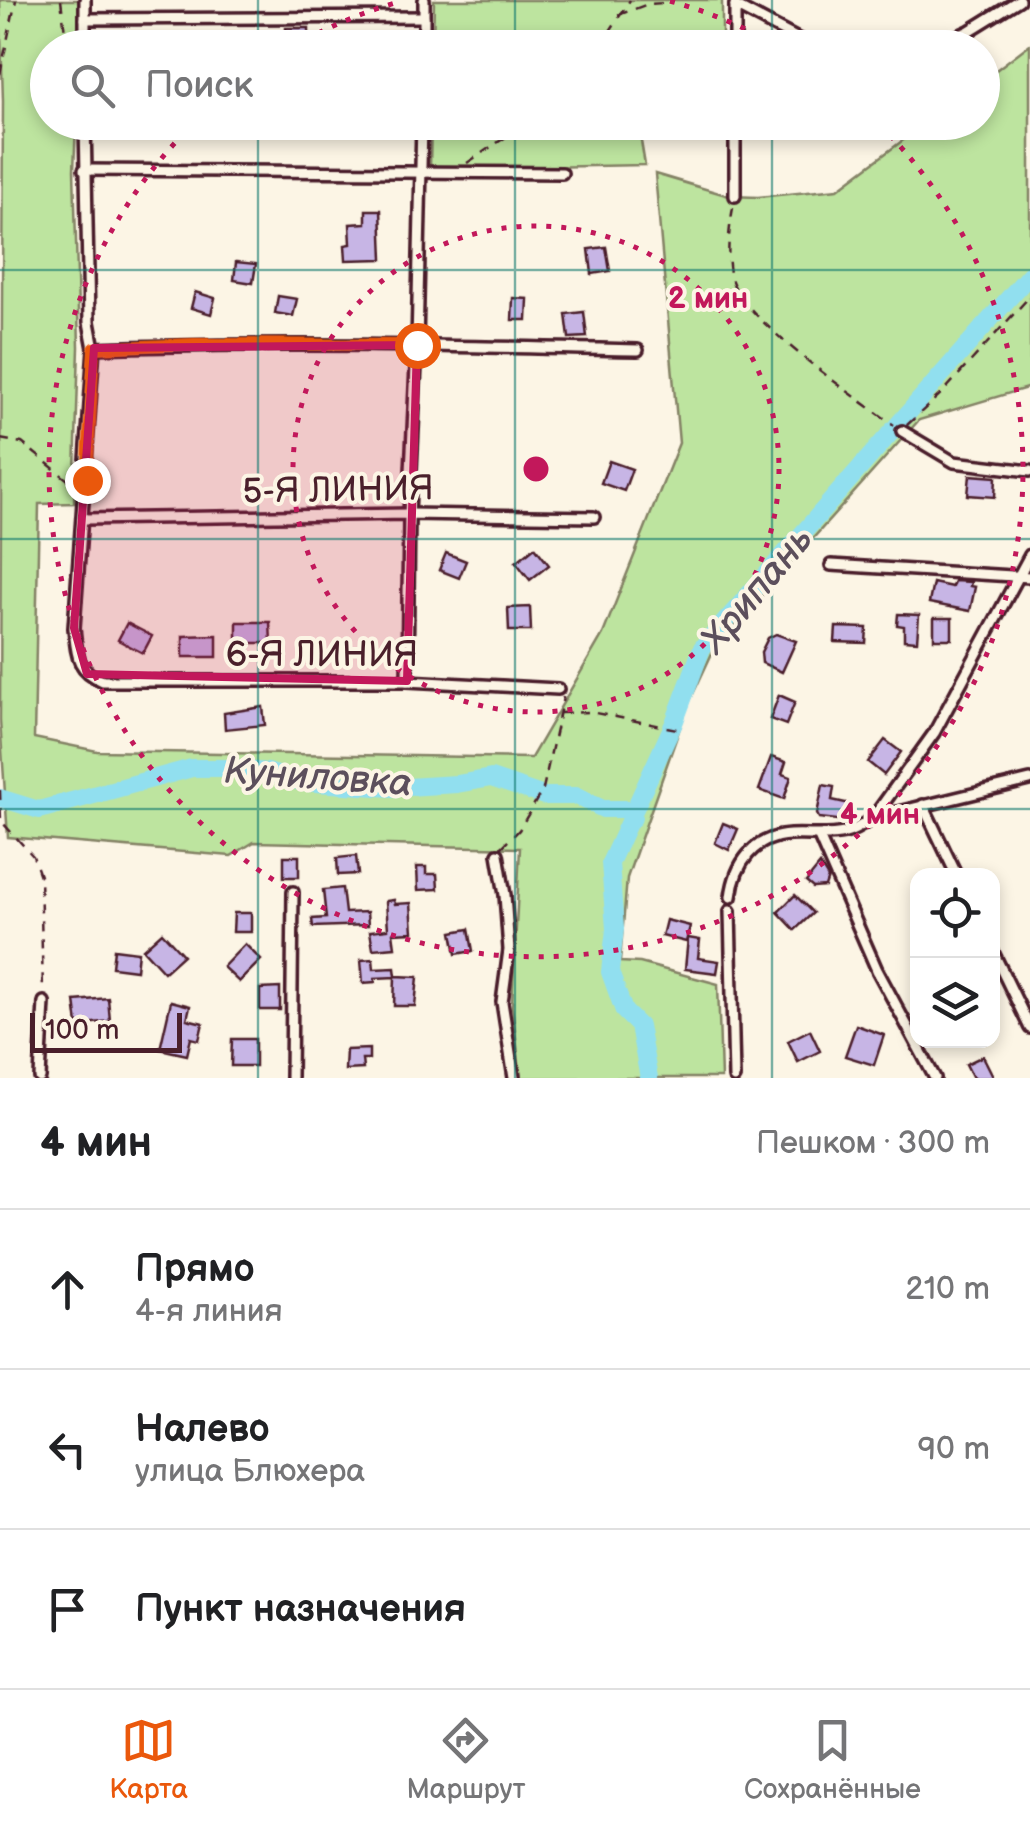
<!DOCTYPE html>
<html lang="ru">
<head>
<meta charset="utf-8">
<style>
  :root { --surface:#fff; --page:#f2f2f2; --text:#202124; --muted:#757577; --line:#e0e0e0; --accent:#ea580c }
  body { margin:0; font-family:"Balsamiq Sans",sans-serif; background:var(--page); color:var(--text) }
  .controls { position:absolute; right:30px; bottom:30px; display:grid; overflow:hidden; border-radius:20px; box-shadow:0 5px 15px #0003 }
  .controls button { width:90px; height:90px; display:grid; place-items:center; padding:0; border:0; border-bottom:2px solid var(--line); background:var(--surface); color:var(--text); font:50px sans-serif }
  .scale { position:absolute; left:30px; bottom:25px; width:152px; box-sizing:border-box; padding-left:10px; border:5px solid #4a1f2b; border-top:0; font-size:28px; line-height:35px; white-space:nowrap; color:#4a1f2b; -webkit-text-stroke:8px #fcf5e5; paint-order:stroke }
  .stop { position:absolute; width:30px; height:30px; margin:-22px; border:8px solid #ea580c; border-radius:50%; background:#fff }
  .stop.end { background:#ea580c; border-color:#fff; box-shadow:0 2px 10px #0008 }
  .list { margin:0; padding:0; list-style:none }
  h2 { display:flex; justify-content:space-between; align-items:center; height:130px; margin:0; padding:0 40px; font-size:42px }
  h2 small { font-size:32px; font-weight:400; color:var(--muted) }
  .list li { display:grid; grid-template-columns:65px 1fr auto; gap:30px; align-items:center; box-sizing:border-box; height:160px; padding:0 40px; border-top:2px solid var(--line) }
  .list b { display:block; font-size:38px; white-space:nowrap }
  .list p { margin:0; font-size:32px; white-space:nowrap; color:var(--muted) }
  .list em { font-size:32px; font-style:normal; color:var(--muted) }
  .icon { flex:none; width:55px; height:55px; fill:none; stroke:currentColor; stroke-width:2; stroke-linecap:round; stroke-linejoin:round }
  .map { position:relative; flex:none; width:1030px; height:1078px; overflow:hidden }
  .search { position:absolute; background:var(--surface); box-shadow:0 5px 15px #0003; left:30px; right:30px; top:30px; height:110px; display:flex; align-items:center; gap:25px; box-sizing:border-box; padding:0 35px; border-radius:55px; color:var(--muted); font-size:38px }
  .sheet { height:610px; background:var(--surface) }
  nav { display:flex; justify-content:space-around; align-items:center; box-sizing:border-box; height:140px; border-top:2px solid var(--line); background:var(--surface); font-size:28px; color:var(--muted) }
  nav a { display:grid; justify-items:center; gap:5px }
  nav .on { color:var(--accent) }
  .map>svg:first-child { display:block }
</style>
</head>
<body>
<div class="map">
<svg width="1030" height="1078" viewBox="0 0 1030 1078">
  <rect width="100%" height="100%" fill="#fcf5e5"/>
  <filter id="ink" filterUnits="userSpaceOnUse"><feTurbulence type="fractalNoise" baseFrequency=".01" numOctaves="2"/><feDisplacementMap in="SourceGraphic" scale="20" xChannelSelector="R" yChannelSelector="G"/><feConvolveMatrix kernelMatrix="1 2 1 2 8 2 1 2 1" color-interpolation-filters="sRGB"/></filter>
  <g filter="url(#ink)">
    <g fill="#bde49f" stroke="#848265" stroke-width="2.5">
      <path d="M0 0H80L79 47 48 48V122L76 123 74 170 79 347 74 503 39 504 34 738 97 751 531 758 603 634 679 443 655 174 729 196 758 197 838 189 926 123 982 122 983 80 1030 44V387L919 420 714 649 688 705 627 878 620 962 640 963 718 984 721 1078H521L512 1006 520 848 254 842 231 856 8 837 0 720 3 101Z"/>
      <path d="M434 0H722V47H433Z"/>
      <path d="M431 122 638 123 645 165 430 169Z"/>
    </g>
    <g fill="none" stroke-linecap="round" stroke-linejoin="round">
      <g stroke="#91dfef" stroke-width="18">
        <path d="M0 798 39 810 192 768H224L268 772 301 782 391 788 457 784 491 778 544 796H576L603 809H625L633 818"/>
        <path d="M649 1078 639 1026 624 1011 610 972 615 929 610 863 674 723 702 648 1030 274"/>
      </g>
    </g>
    <g fill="#c7b5e5" stroke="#4a1f2b" stroke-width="2.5">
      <rect x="286" y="28" width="23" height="19"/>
      <path d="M366 210H381L383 259 346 260 345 245 351 244 350 224 366 223Z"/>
      <path d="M606 247 610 271 592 274 589 249Z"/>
      <path d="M236 262 256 264 253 283 234 280Z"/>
      <path d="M195 292 215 298 211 314 191 308Z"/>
      <path d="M278 296 297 299 293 316 275 313Z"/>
      <path d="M513 298 528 299 527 320H512Z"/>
      <path d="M584 312 587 337 569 338 566 314Z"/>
      <path d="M609 461 632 469 624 491 601 483Z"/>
      <path d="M970 475 996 477 995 497 968 495Z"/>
      <path d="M535 547 549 565 530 580 516 562Z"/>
      <path d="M446 553 466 561 459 578 439 570Z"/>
      <path d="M954 581 971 582 970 586 975 587 970 611 929 603 933 583 952 587Z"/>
      <path d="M530 607 531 631H509L508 608Z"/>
      <path d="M898 614 919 615 917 641 904 640V626L897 625Z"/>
      <rect x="934" y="618" width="18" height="21"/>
      <path d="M237 622H270L271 643H237Z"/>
      <path d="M127 623 152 636 143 653 118 640Z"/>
      <path d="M836 627 867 628 866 643 835 642Z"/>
      <path d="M776 634 796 641 782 672 762 663 761 652 768 638Z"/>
      <path d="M217 635V657H183V636Z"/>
      <path d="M779 695 795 702 786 725 770 719Z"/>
      <path d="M263 707 265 725 225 729 224 713Z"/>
      <path d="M885 740 901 752 884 775 868 762Z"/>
      <path d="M771 757 786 762 782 774 791 777 784 799 759 790Z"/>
      <path d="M823 785 834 787 832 800 850 804 846 821 819 818 817 814Z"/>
      <path d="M723 823 738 829 729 850 715 843Z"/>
      <rect x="284" y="856" width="15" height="21"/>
      <path d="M356 856 358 874 338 875 337 858Z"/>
      <path d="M820 865 828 878 825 887 813 888 806 882Z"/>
      <path d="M417 867H426V874H437L438 889 418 890Z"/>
      <path d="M342 888 345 913 367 912 368 925 313 927 312 919 326 918 323 890Z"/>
      <path d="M795 895 813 913 795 930 778 912Z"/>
      <path d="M394 900 395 904 411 903 413 932 393 933 395 947 373 949 370 931 388 929 386 901Z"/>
      <path d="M234 913H251V932H233Z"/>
      <path d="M666 920 690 926 686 942 662 936Z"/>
      <path d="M469 929 473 951 456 954 452 932Z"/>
      <path d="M162 932 183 955 164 972 143 949Z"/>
      <path d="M688 938 700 940 698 958 719 961 717 973 685 969Z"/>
      <path d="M245 944 261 960 239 982 223 967Z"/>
      <path d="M114 949 138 952 136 970 112 967Z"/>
      <path d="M373 959 374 969 395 968 396 976 418 977 415 1006H394L395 977 375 978V982L363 983 361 960Z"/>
      <path d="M280 988V1010H260V989Z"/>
      <path d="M108 998 110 1021 78 1025 75 1001Z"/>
      <path d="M171 1001 190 1006 187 1019 203 1023 199 1040 191 1038 187 1055 160 1049Z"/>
      <path d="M856 1025 884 1035 874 1065 845 1056Z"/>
      <path d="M810 1030 820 1051 798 1062 788 1041Z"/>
      <path d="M232 1039H255V1066H231Z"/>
      <path d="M369 1049V1059H362L363 1069 345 1070 346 1050Z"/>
      <path d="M983 1056 994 1078H973L966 1064Z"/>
    </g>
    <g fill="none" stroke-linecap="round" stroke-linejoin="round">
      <defs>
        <g id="street">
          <path d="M735 6 815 48"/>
          <path d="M85 19 424 17"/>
          <path d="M85 48V0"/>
          <path d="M424 48V0"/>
          <path d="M735 48V5"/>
          <path d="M932 48 969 31 1019 0"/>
          <path d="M85 122 89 322 94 348 74 628C77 655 76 670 103 681H407L558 689"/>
          <path d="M84 170 562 173"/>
          <path d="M735 196V122"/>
          <path d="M94 348C275 342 457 346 638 350"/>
          <path d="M902 431 954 462 1030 471"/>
          <path d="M84 519 409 514 594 517"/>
          <path d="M831 565 1030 577"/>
          <path d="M407 681 409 514 417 345 422 122"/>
          <path d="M923 805 957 876"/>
          <path d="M873 818 934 733 1030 555"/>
          <path d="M819 837 877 970 935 1078"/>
          <path d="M498 854 505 895 509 950 502 1002 514 1078"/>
          <path d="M731 897C735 864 753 837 790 835 809 834 826 837 845 833 855 831 864 824 873 818L1030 780"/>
          <path d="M730 911 734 1078"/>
          <path d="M992 950 1030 1028"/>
          <path d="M40 1078 44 1002"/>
          <path d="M291 1078 293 892"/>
        </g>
      </defs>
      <use href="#street" stroke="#4a1f2b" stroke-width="16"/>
      <g stroke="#4a1f2b" stroke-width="2.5" stroke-dasharray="10 8" stroke-linecap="butt">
        <path d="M61 0 67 48"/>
        <path d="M618 15 648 4 664 3"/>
        <path d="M599 48 630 0"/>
        <path d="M0 74 16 0"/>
        <path d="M467 163 528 122"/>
        <path d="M733 208C729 229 726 256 731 278 742 319 857 398 894 425"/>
        <path d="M907 425 944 391 1030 296"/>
        <path d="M0 439 22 443 73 484"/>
        <path d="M560 713 590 712 677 729"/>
        <path d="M0 790 1 821 33 856 40 876 43 990"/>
        <path d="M501 848 519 830 543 789 563 697"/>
      </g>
      <use href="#street" stroke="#fcf5e5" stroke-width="9"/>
    </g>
  </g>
  <g fill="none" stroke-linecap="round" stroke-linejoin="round" filter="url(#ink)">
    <path stroke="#ea580c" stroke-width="12" d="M87 480 94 348 194 344 417 345"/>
  </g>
  <path fill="#c2185b" fill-opacity="0.2" stroke="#c2185b" stroke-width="8" stroke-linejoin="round" d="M417 345 407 681 87 674 74 628 94 348Z"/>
  <path fill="none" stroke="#0f766e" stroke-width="2.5" stroke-opacity="0.55" d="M258 0V48M515 0V48M772 0V48M258 122V1078M515 122V1078M772 122V1078M0 270H1030M0 539H1030M0 809H1030"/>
  <g fill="none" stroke="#c2185b" stroke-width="5" stroke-dasharray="5 10">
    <circle cx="536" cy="469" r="243"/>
    <path d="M292 47A487 487 0 0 1 402 1M670 1A487 487 0 0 1 780 47M880 125A487 487 0 1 1 192 125"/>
  </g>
  <g text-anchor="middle" stroke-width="8" stroke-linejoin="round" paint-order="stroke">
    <g font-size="35" fill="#4a1f2b" stroke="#fcf5e5">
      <text transform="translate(338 489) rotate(-1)" y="12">5-Я ЛИНИЯ</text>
      <text x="322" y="666">6-Я ЛИНИЯ</text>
    </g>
    <g font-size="38" font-style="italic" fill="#5c4f5c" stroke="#fcf5e5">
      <text transform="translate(756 589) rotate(-50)" y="13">Хрипань</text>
      <text transform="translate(318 776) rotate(4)" y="13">Куниловка</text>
    </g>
  </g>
  <circle cx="536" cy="469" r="15" fill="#c2185b" stroke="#fcf5e5" stroke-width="5"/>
  <g font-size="30" text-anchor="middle" font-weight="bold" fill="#c2185b" stroke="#fcf5e5" stroke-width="8" stroke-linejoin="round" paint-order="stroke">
    <text x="708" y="308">2 мин</text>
    <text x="880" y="824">4 мин</text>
  </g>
</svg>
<div class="controls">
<button><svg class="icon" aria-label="locate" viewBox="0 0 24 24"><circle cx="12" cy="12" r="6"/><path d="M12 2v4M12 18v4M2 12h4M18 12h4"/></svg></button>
<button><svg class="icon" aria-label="layers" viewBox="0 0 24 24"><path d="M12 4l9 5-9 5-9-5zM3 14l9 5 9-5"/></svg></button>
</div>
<div class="scale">100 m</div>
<div class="stop" style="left:417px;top:345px"></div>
<div class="stop end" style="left:87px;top:480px"></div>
<div class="search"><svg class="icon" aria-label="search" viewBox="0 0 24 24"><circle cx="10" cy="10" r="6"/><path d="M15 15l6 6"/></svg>Поиск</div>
</div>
<section class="sheet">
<h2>4 мин<small>Пешком · 300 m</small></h2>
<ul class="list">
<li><svg class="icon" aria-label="ahead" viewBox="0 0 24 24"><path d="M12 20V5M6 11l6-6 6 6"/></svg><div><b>Прямо</b><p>4-я линия</p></div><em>210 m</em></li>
<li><svg class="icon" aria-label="left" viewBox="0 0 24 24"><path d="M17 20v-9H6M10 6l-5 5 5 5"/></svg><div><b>Налево</b><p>улица Блюхера</p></div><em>90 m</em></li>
<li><svg class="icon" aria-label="arrive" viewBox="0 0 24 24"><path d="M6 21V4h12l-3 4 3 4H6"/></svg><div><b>Пункт назначения</b></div></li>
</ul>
</section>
<nav>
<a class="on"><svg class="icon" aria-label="map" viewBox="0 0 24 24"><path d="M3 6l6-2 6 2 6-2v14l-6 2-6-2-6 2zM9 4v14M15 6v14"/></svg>Карта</a>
<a><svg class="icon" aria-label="directions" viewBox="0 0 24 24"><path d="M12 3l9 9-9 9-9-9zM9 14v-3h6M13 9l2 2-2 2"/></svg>Маршрут</a>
<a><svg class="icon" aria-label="saved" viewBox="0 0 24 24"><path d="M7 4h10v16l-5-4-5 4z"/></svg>Сохранённые</a>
</nav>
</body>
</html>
